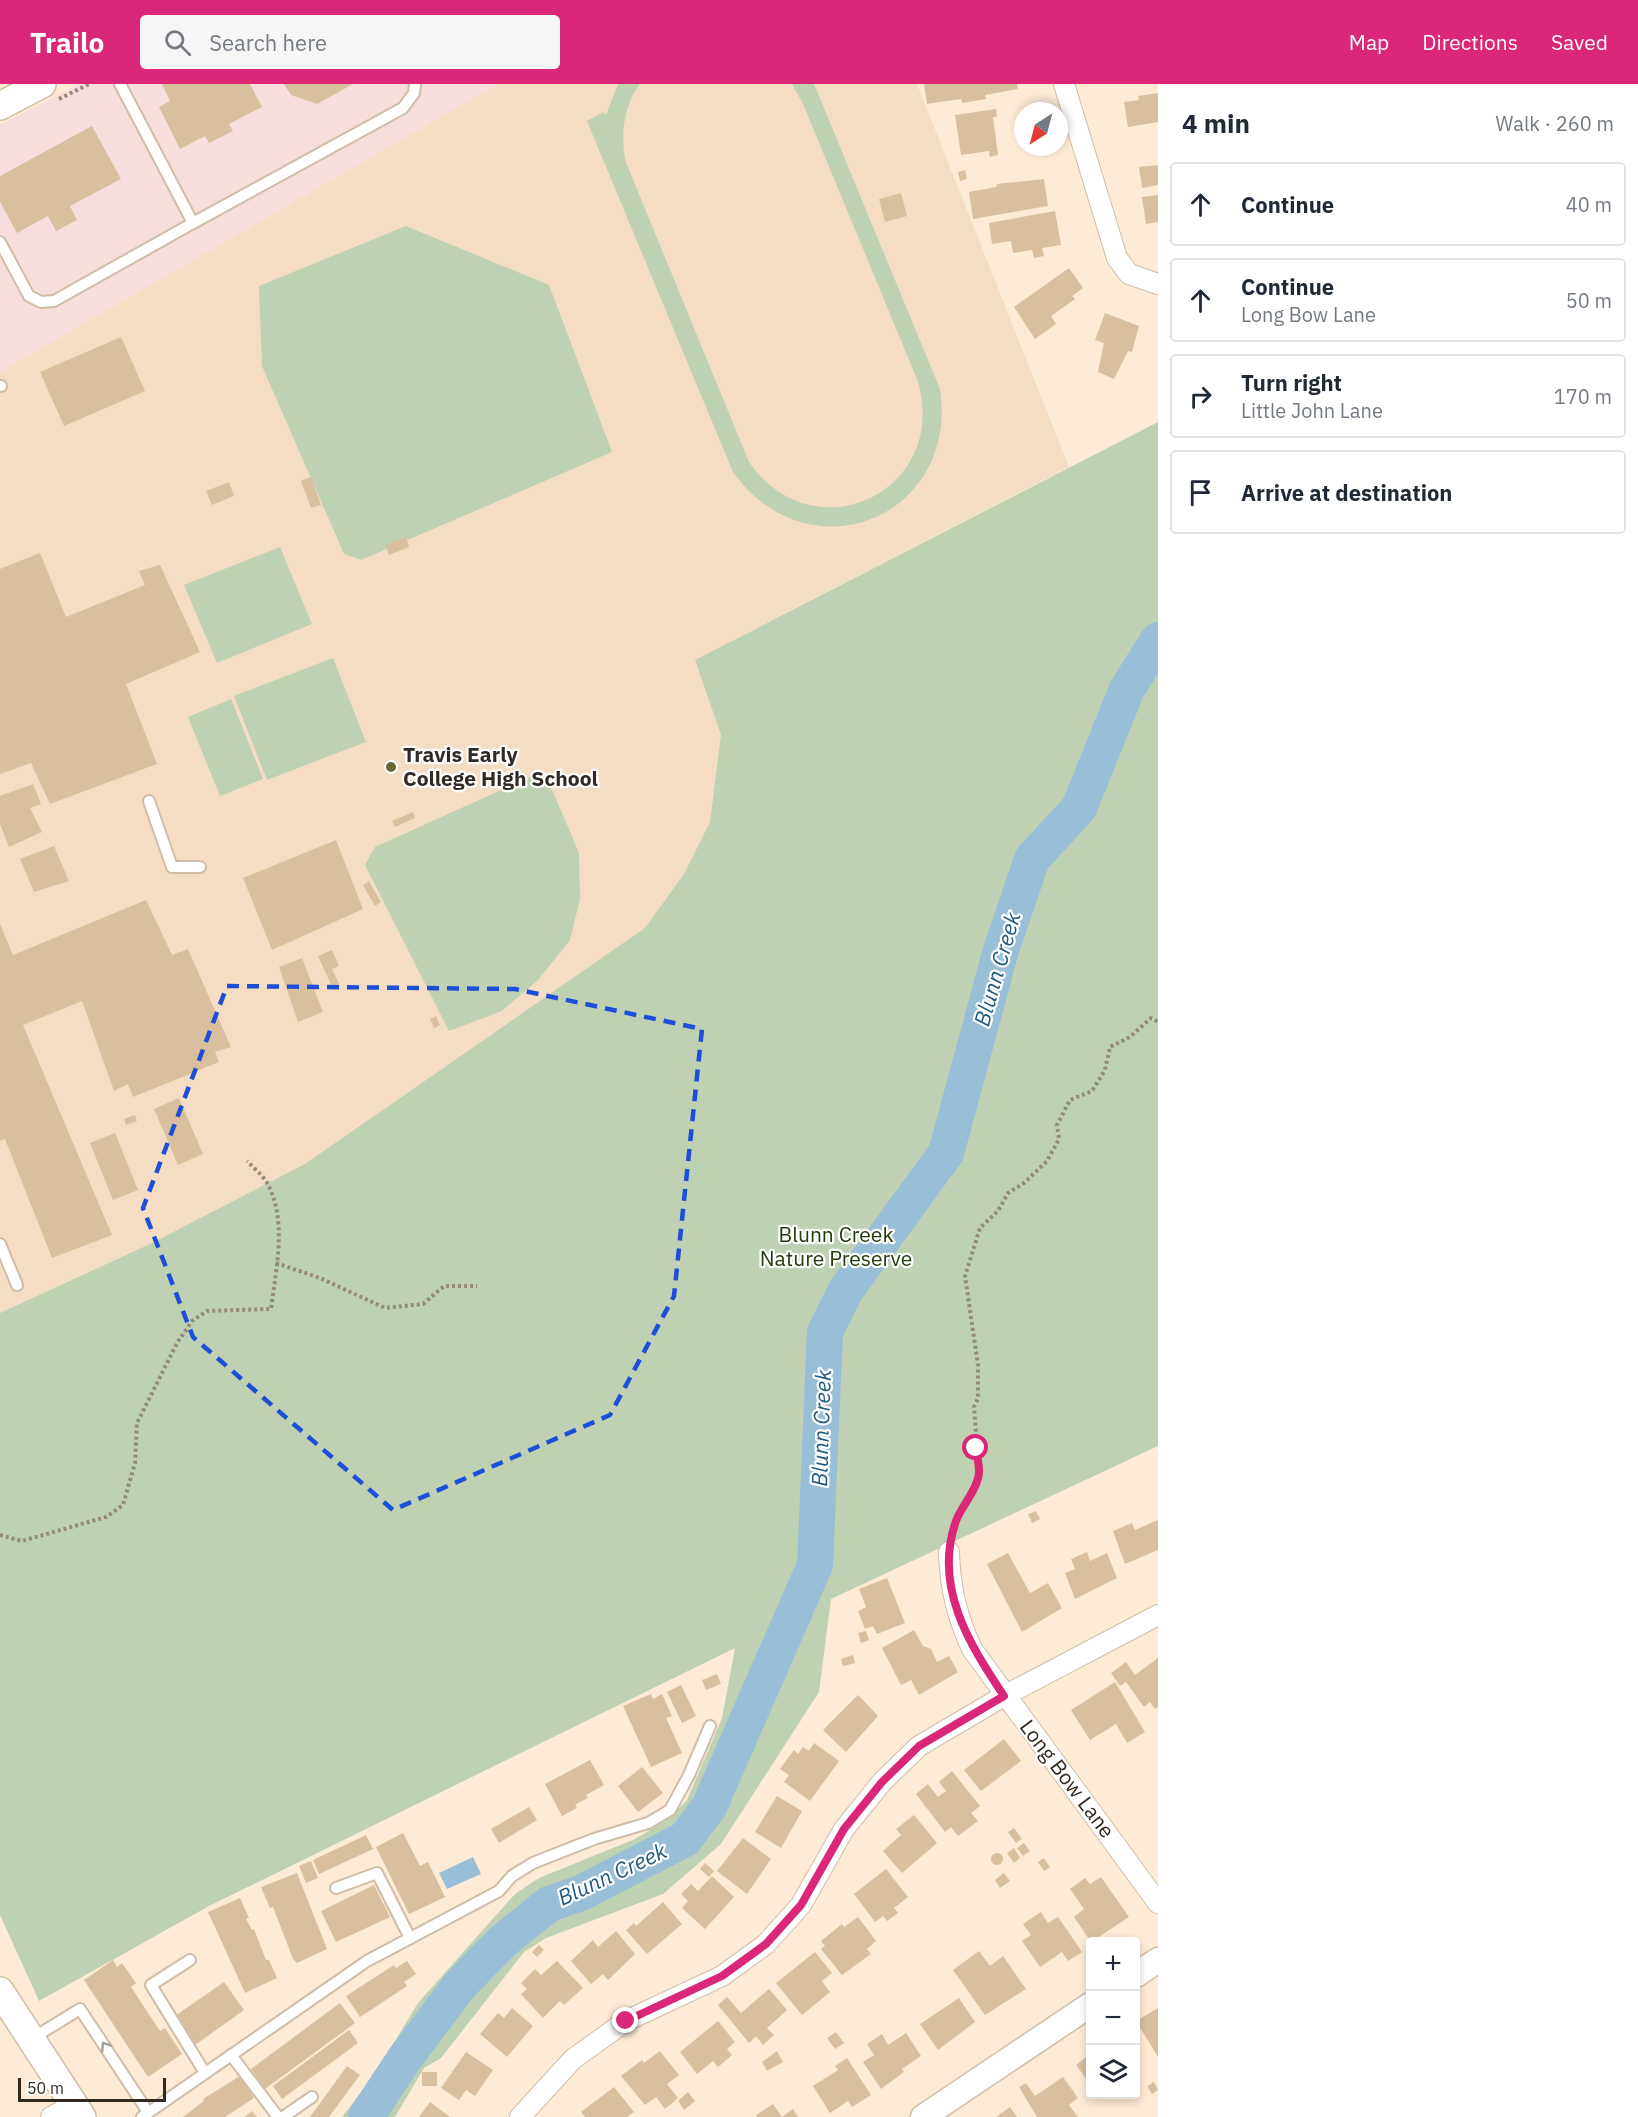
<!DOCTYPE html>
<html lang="en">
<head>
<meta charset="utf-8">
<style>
  :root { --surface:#fff; --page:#f6f6f7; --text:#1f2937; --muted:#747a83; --line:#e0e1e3; --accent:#db2777 }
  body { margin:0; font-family:"IBM Plex Sans",sans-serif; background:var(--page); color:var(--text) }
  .controls { position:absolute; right:18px; bottom:18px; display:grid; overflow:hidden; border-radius:6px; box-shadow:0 3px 9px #0003 }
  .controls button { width:54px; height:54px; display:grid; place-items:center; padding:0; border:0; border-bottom:2px solid var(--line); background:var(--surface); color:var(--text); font:30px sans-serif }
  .compass { position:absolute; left:1014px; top:18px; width:54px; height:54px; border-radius:50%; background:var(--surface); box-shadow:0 3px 9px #0003; rotate:216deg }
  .scale { position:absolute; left:18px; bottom:15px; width:148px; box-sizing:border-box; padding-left:6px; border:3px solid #312a22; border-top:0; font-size:16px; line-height:21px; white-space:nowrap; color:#312a22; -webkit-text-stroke:4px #fff; paint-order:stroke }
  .stop { position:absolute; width:18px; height:18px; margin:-14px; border:4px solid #db2777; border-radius:50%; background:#fff }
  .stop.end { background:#db2777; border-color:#fff; box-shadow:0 2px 6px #0008 }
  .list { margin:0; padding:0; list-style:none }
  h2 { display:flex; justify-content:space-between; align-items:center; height:78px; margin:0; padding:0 24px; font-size:26px }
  h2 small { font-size:20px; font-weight:400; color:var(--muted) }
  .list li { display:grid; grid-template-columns:39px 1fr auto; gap:18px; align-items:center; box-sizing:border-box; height:84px; margin:0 12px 12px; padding:0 12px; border:2px solid var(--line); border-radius:6px }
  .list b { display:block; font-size:22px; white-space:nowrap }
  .list p { margin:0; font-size:20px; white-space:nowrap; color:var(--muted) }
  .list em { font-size:20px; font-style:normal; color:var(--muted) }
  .icon { flex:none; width:33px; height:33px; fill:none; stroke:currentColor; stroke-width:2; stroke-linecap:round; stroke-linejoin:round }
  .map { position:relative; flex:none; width:1158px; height:2033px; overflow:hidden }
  header { display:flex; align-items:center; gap:36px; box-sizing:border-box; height:84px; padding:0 30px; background:var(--accent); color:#fff }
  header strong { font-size:28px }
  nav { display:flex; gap:33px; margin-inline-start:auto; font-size:21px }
  .search { width:420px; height:54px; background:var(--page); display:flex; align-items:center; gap:15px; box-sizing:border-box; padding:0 21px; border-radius:6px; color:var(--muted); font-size:22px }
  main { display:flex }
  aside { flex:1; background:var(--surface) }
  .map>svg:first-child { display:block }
</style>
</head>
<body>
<header>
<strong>Trailo</strong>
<div class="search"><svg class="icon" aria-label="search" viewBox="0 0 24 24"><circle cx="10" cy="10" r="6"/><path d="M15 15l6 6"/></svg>Search here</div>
<nav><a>Map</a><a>Directions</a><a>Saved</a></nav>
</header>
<main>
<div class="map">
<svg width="1158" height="2033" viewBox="0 0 1158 2033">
  <rect width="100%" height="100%" fill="#fdebd5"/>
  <path fill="#f7dddb" d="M79 0H498L0 288V41Z"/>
  <path fill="#f4ddc2" d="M498 0H917L1069 383 731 557 834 809 152 1159 0 1229V288Z"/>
  <g fill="#bed2b3">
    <path d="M618 0H640C623 23 621 49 625 76L749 378C815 473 952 406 917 295L803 20 792 0H814L940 305C959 434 809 494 733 388L587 37 604 28 606 31Z"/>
    <path d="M406 142 549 201 612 368 361 476 344 470 262 282 259 202Z"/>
    <path d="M1158 338V1362L831 1515 819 1608 721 1760 663 1810 546 1854 524 1868 441 1974 424 1984 395 2033H342L375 1990 418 1919 515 1810 539 1794 635 1755 669 1734 687 1716 722 1634 735 1564 209 1822 39 1917 0 1831V1229L152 1159 305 1080 645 844 684 790 710 738 721 651 695 576Z"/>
    <path d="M280 463 312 540 217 579 184 501Z"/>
    <path d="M333 574 366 658 267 696 234 612Z"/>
    <path d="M231 615 263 695 220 712 188 633Z"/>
    <path d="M541 688 554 710 579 769 580 815 570 856 538 896 502 927 449 947 365 781 375 763Z"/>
  </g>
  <path fill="#99bed7" d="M473 1773 481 1790 447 1805 439 1789Z"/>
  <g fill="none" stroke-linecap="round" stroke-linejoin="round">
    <path stroke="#99bed7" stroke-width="36" d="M366 2033 405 1974 460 1901 503 1857 549 1820 581 1809 685 1755 709 1723 815 1481 825 1248 846 1206 946 1069 1001 866 1032 775 1079 724 1127 605 1158 556"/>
  </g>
  <g fill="#dabf9e">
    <path d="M162 0H250L262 23 229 40 233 47 209 59 205 52 180 65 159 23 170 17Z"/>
    <path d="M284 0H353L317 20 291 11Z"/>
    <path d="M924 0H1017L1018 5 985 11 986 15 962 19 961 15 927 20Z"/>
    <path d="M1158 9V38L1128 43 1124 18 1139 16 1138 12Z"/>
    <path d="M996 25 997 33H993L998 71 990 73 989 67 961 71 955 31Z"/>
    <path d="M92 42 121 95 70 122 77 136 56 147 48 132 17 149 0 118V92Z"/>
    <path d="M1158 81V101L1142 104 1139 83Z"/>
    <path d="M965 86 967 95 960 97 958 88Z"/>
    <path d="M1044 95 1048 122 973 135 969 108 996 103 997 100Z"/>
    <path d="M901 109 907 132 885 138 879 115Z"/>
    <path d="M1158 111V138L1146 140 1142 113Z"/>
    <path d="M1055 127 1061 161 1042 164 1044 172 1034 174 1032 166 1013 169 1011 157 992 160 989 139Z"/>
    <path d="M1069 184 1083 204 1072 212 1075 215 1051 232 1056 240 1035 255 1014 223Z"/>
    <path d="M1105 229 1139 242 1132 268 1128 267 1114 295 1098 288 1104 259 1095 256Z"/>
    <path d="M121 253 145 307 64 342 40 288Z"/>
    <path d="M311 393 321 421 311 424 301 397Z"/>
    <path d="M229 398 234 412 212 421 206 407Z"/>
    <path d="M406 453 409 463 389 471 385 461Z"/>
    <path d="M40 469 66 533 145 501 139 487 160 481 200 568 126 600 157 680 50 720 31 679 0 690V485Z"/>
    <path d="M33 700 41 720 30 724 42 748 9 763 0 740V712Z"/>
    <path d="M413 728 415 734 395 743 392 737Z"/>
    <path d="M336 756 363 825 272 866 243 794Z"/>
    <path d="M54 762 69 797 34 808 20 775Z"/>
    <path d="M369 797 381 818 375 822 363 801Z"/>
    <path d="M146 816 172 871 188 865 231 963 215 968 219 978 133 1013 128 1000 114 1007 82 917 23 941 112 1151 52 1174 5 1055 0 1057V840L13 871Z"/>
    <path d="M332 866 339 882 332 885 340 902 333 905 318 872Z"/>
    <path d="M302 874 323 928 298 938 279 883Z"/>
    <path d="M436 932 440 941 434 944 430 935Z"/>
    <path d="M179 1014 203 1070 178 1081 154 1025Z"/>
    <path d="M135 1031 137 1037 126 1041 124 1035Z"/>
    <path d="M115 1049 138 1106 113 1116 90 1059Z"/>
    <path d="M1036 1427 1040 1435 1032 1439 1028 1430Z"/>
    <path d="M1158 1436V1466L1125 1480 1113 1447 1132 1439 1135 1446Z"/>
    <path d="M1087 1468 1090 1477 1107 1469 1117 1494 1075 1515 1065 1489 1075 1485 1071 1475Z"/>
    <path d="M1008 1469 1030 1509 1048 1499 1062 1524 1022 1548 987 1480Z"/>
    <path d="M887 1494 905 1539 877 1550 873 1542 865 1545 858 1527 866 1523 859 1505Z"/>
    <path d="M914 1546 923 1562 931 1565 937 1578 949 1572 958 1588 919 1611 911 1596 901 1601 882 1564Z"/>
    <path d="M866 1547 869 1556 861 1559 858 1549Z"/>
    <path d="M853 1571 855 1579 843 1582 841 1575Z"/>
    <path d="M1158 1574V1623L1155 1625 1150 1618 1144 1623 1126 1598 1120 1602 1111 1589 1126 1578 1135 1591Z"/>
    <path d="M717 1590 721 1600 706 1606 702 1596Z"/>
    <path d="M1115 1598 1145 1648 1127 1659 1116 1640 1090 1656 1071 1626Z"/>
    <path d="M681 1601 696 1632 682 1639 667 1608Z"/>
    <path d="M651 1610 653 1615 662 1610 672 1632 666 1634 682 1669 651 1683 623 1622Z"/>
    <path d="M858 1611 878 1632 846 1668 823 1646Z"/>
    <path d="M1004 1655 1021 1677 981 1707 964 1686Z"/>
    <path d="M814 1659 839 1677 810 1717 784 1698 789 1691 780 1685 794 1666 798 1670 803 1663 809 1667Z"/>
    <path d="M590 1676 604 1701 586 1711 588 1714 575 1721 577 1724 562 1732 545 1700Z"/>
    <path d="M642 1683 663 1709 638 1728 618 1702Z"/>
    <path d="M952 1687 980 1722 971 1729 978 1737 958 1752 951 1743 945 1748 916 1710 928 1700 938 1713 946 1707 939 1698Z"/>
    <path d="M777 1712 802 1727 781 1764 755 1748Z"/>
    <path d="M529 1723 537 1736 499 1759 491 1745Z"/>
    <path d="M914 1731 937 1759 902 1789 883 1767 901 1751 896 1745Z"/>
    <path d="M1014 1744 1022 1755 1016 1759 1008 1748Z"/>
    <path d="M403 1749 420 1782 428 1778 445 1813 409 1830 376 1763Z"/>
    <path d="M366 1751 373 1765 319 1790 313 1776Z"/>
    <path d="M743 1754 771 1775 747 1810 717 1787Z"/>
    <path d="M1024 1759 1030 1767 1023 1772 1017 1764Z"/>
    <path d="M1014 1764 1020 1774 1014 1779 1007 1769Z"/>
    <circle cx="997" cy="1775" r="6"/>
    <path d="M1044 1774 1050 1783 1044 1787 1038 1778Z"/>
    <path d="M311 1777 318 1794 306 1799 299 1782Z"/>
    <path d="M705 1779 714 1787 709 1793 700 1785Z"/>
    <path d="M886 1785 908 1813 894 1824 898 1829 887 1837 883 1832 875 1838 854 1810Z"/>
    <path d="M297 1789 327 1865 297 1879 293 1875 273 1823 270 1824 261 1803Z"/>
    <path d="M1004 1789 1010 1797 1000 1804 995 1796Z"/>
    <path d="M712 1792 734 1813 705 1845 682 1824 688 1817 681 1810 691 1800 698 1807Z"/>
    <path d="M1101 1793 1129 1833 1091 1858 1074 1833 1084 1825 1070 1805 1085 1794 1090 1800Z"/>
    <path d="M374 1801 390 1833 336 1858 321 1827Z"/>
    <path d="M240 1814 249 1834 246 1835 252 1846 254 1845 266 1876H269L277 1894 245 1909 208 1828Z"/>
    <path d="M663 1818 682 1840 647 1870 626 1846 634 1839 636 1842Z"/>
    <path d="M1041 1828 1048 1839 1058 1833 1082 1868 1068 1877 1062 1868 1040 1883 1022 1857 1031 1851 1023 1840Z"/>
    <path d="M858 1833 876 1857 867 1865 871 1870 842 1891 821 1865 825 1862 821 1857 842 1840 844 1843Z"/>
    <path d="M616 1847 635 1870 608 1896 603 1890 591 1900 571 1877 593 1856 598 1863Z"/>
    <path d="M539 1861 544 1866 537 1873 532 1868Z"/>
    <path d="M979 1867 990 1882 1003 1872 1026 1905 985 1931 953 1886Z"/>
    <path d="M815 1868 832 1889 822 1897 830 1908 802 1931 776 1899Z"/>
    <path d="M113 1876 117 1883 122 1879 136 1899 131 1903 160 1947 165 1944 182 1970 148 1993 84 1896Z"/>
    <path d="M407 1877 416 1890 404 1898 407 1902 360 1933 346 1912 394 1881 396 1884Z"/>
    <path d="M557 1877 583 1904 564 1921 560 1917 543 1934 521 1910 527 1905 521 1899 535 1885 541 1891Z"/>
    <path d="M224 1898 244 1926 195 1961 175 1932Z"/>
    <path d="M769 1905 787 1926 767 1944 774 1951 763 1961 756 1952 749 1959 718 1921 727 1913 741 1929Z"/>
    <path d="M959 1914 975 1938 938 1966 920 1940Z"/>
    <path d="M340 1919 355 1939 265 2005 251 1985Z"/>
    <path d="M512 1924 533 1942 507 1973 480 1950 498 1929 504 1934Z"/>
    <path d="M1158 1924V1973L1136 1937Z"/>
    <path d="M718 1937 735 1958 727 1965 732 1971 718 1983 713 1977 697 1990 680 1968Z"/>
    <path d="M349 1946 358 1959 282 2015 273 2002Z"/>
    <path d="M836 1948 844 1959 835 1965 827 1954Z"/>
    <path d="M906 1949 921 1972 902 1985 904 1988 881 2005 863 1978 874 1971 867 1960 882 1950 888 1961Z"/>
    <path d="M660 1967 679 1991 667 2000 678 2014 665 2025 656 2013 645 2021 621 1992 642 1976 644 1979Z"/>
    <path d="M777 1967 783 1978 767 1987 762 1978Z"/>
    <path d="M466 1968 493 1986 475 2012 466 2006 459 2016 441 2004Z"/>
    <path d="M1090 1970V2000L1076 1981Z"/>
    <path d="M847 1974 871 2011 852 2023 848 2017 830 2029 813 2002 838 1986 835 1982Z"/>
    <path d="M347 1982 360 1991 329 2033H310Z"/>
    <rect x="422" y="1988" width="15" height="14"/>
    <path d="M240 1992 254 2014 225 2033H183L204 2017 203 2015Z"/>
    <path d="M1063 1993 1078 2014 1069 2021 1078 2033H1037L1019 2003 1026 1999 1035 2012Z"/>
    <path d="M1154 1998 1158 2006 1152 2010 1147 2002Z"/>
    <path d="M614 2003 634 2028 627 2033H585L581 2028Z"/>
    <path d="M688 2008 695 2017 684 2026 678 2017Z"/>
    <path d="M430 2018 450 2033H419Z"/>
    <path d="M773 2020 782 2033H757L756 2031Z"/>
    <path d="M1010 2023 1017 2033H996Z"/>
    <path d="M793 2025 798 2033H782Z"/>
    <path d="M252 2027 257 2033H244L251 2028Z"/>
  </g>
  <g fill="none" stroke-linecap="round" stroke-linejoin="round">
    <defs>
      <g id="service">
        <path d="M120 0 193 139 403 24 414 9 415 0"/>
        <path d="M0 158 29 212 41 218 54 217 193 139"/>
        <path d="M0 302H1"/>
        <path d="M149 717 172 783H200"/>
        <path d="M0 1160 17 1201"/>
        <path d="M336 1804 377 1789 410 1854"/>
        <path d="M190 1876 151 1901 205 1989"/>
        <path d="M33 1954 80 1925 148 2028"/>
        <path d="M231 1971 278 2033"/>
        <path d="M142 2033 367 1877 499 1807 512 1792 533 1779 594 1755 648 1739 670 1726 689 1691 710 1642"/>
        <path d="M283 2033 312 2013"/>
      </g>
      <g id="minor">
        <path d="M1064 0 1117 174 1129 190 1158 200"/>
        <path d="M949 1468C950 1504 957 1533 972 1565L1158 1819"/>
        <path d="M51 2033 73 2021"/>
        <path d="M520 2033 573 1975 626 1937 722 1892 766 1860 801 1821 844 1745 882 1698 919 1662 1004 1612 1158 1531"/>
      </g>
      <g id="tertiary">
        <path d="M1136 1891 1158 1876"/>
        <path d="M923 2033 1090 1921"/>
      </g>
      <g id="secondary">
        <path d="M0 22 42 0"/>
        <path d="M0 1907 82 2033"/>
      </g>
    </defs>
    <use href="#service" stroke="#cfbda8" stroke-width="14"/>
    <use href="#minor" stroke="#cfbda8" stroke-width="22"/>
    <use href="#tertiary" stroke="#cfbda8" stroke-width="27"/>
    <use href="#secondary" stroke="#cfbda8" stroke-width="30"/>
    <g stroke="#95897a" stroke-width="4" stroke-dasharray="3 3" stroke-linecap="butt">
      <path d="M59 15 89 0"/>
      <path d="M276 1179 320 1194 385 1224 423 1220 444 1202H477"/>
      <path d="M953 1450 957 1436 979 1389 974 1323 978 1314V1281L965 1192 980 1144 998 1127 1008 1109 1024 1099 1047 1077 1059 1055 1057 1041 1070 1016 1092 1007 1105 986 1110 963 1130 953 1151 934 1158 938"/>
      <path d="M0 1451 22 1457 106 1433 123 1421 135 1379 137 1339 177 1259 192 1237 207 1227 271 1225C276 1185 288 1134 266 1097 261 1090 253 1083 247 1077"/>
    </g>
    <use href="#service" stroke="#fff" stroke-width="10"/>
    <use href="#minor" stroke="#fff" stroke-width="20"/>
    <use href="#tertiary" stroke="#fff" stroke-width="24"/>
    <use href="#secondary" stroke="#fff" stroke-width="27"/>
  </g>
  <defs><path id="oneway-chevron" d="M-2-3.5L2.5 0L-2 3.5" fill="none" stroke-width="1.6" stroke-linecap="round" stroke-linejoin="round" transform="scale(1.5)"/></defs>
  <use stroke="#a29f9c" href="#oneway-chevron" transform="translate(105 1962) rotate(-123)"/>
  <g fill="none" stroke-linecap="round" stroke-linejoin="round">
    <path stroke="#db2777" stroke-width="8" d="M626 1937 722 1892 766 1860 801 1821 844 1745 882 1698 919 1662 1004 1612C969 1560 933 1502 956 1437 962 1421 979 1404 979 1387 979 1380 977 1372 976 1364"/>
  </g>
  <path fill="none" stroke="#1d4ed8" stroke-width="4.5" stroke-dasharray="12 8" stroke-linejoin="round" d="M227 902 515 905 702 945 674 1212 610 1331 393 1426 193 1253 143 1124Z"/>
  <circle fill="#6d6633" stroke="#fff" stroke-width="2" cx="391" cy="683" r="6"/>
  <g text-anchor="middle" stroke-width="4.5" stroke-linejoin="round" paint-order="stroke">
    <g font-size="21" font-weight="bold" fill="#312a22" stroke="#fff" text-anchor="start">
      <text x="403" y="678">Travis Early<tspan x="403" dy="24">College High School</tspan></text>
    </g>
    <g font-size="21" fill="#213d08" stroke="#fff">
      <text x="836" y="1158">Blunn Creek<tspan x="836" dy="24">Nature Preserve</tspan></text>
    </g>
    <g font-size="21" fill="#312a22" stroke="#fff">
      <text transform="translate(1067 1695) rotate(53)" y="7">Long Bow Lane</text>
    </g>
    <g font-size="22" font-style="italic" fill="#1f5b7e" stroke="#fff">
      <text transform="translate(997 885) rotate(-74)" y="8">Blunn Creek</text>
      <text transform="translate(821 1344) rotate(-88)" y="8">Blunn Creek</text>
      <text transform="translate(612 1790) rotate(-25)" y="8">Blunn Creek</text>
    </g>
  </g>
</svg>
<div class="controls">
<button>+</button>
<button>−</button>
<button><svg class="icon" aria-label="layers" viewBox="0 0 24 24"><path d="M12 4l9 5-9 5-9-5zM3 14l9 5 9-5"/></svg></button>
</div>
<svg class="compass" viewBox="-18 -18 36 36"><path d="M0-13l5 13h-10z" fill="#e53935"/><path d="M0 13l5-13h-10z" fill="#747a83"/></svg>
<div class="scale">50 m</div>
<div class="stop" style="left:976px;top:1364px"></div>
<div class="stop end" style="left:626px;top:1937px"></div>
</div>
<aside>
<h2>4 min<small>Walk · 260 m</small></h2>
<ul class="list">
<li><svg class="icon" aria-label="ahead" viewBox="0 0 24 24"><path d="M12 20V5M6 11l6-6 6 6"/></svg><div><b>Continue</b></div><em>40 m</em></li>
<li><svg class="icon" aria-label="ahead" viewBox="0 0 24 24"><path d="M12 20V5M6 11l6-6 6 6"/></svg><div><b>Continue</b><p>Long Bow Lane</p></div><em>50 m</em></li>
<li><svg class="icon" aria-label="right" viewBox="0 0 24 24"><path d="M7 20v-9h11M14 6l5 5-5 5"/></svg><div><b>Turn right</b><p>Little John Lane</p></div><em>170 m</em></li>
<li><svg class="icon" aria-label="arrive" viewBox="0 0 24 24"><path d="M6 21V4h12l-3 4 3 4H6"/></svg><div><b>Arrive at destination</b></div></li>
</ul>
</aside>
</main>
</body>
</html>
